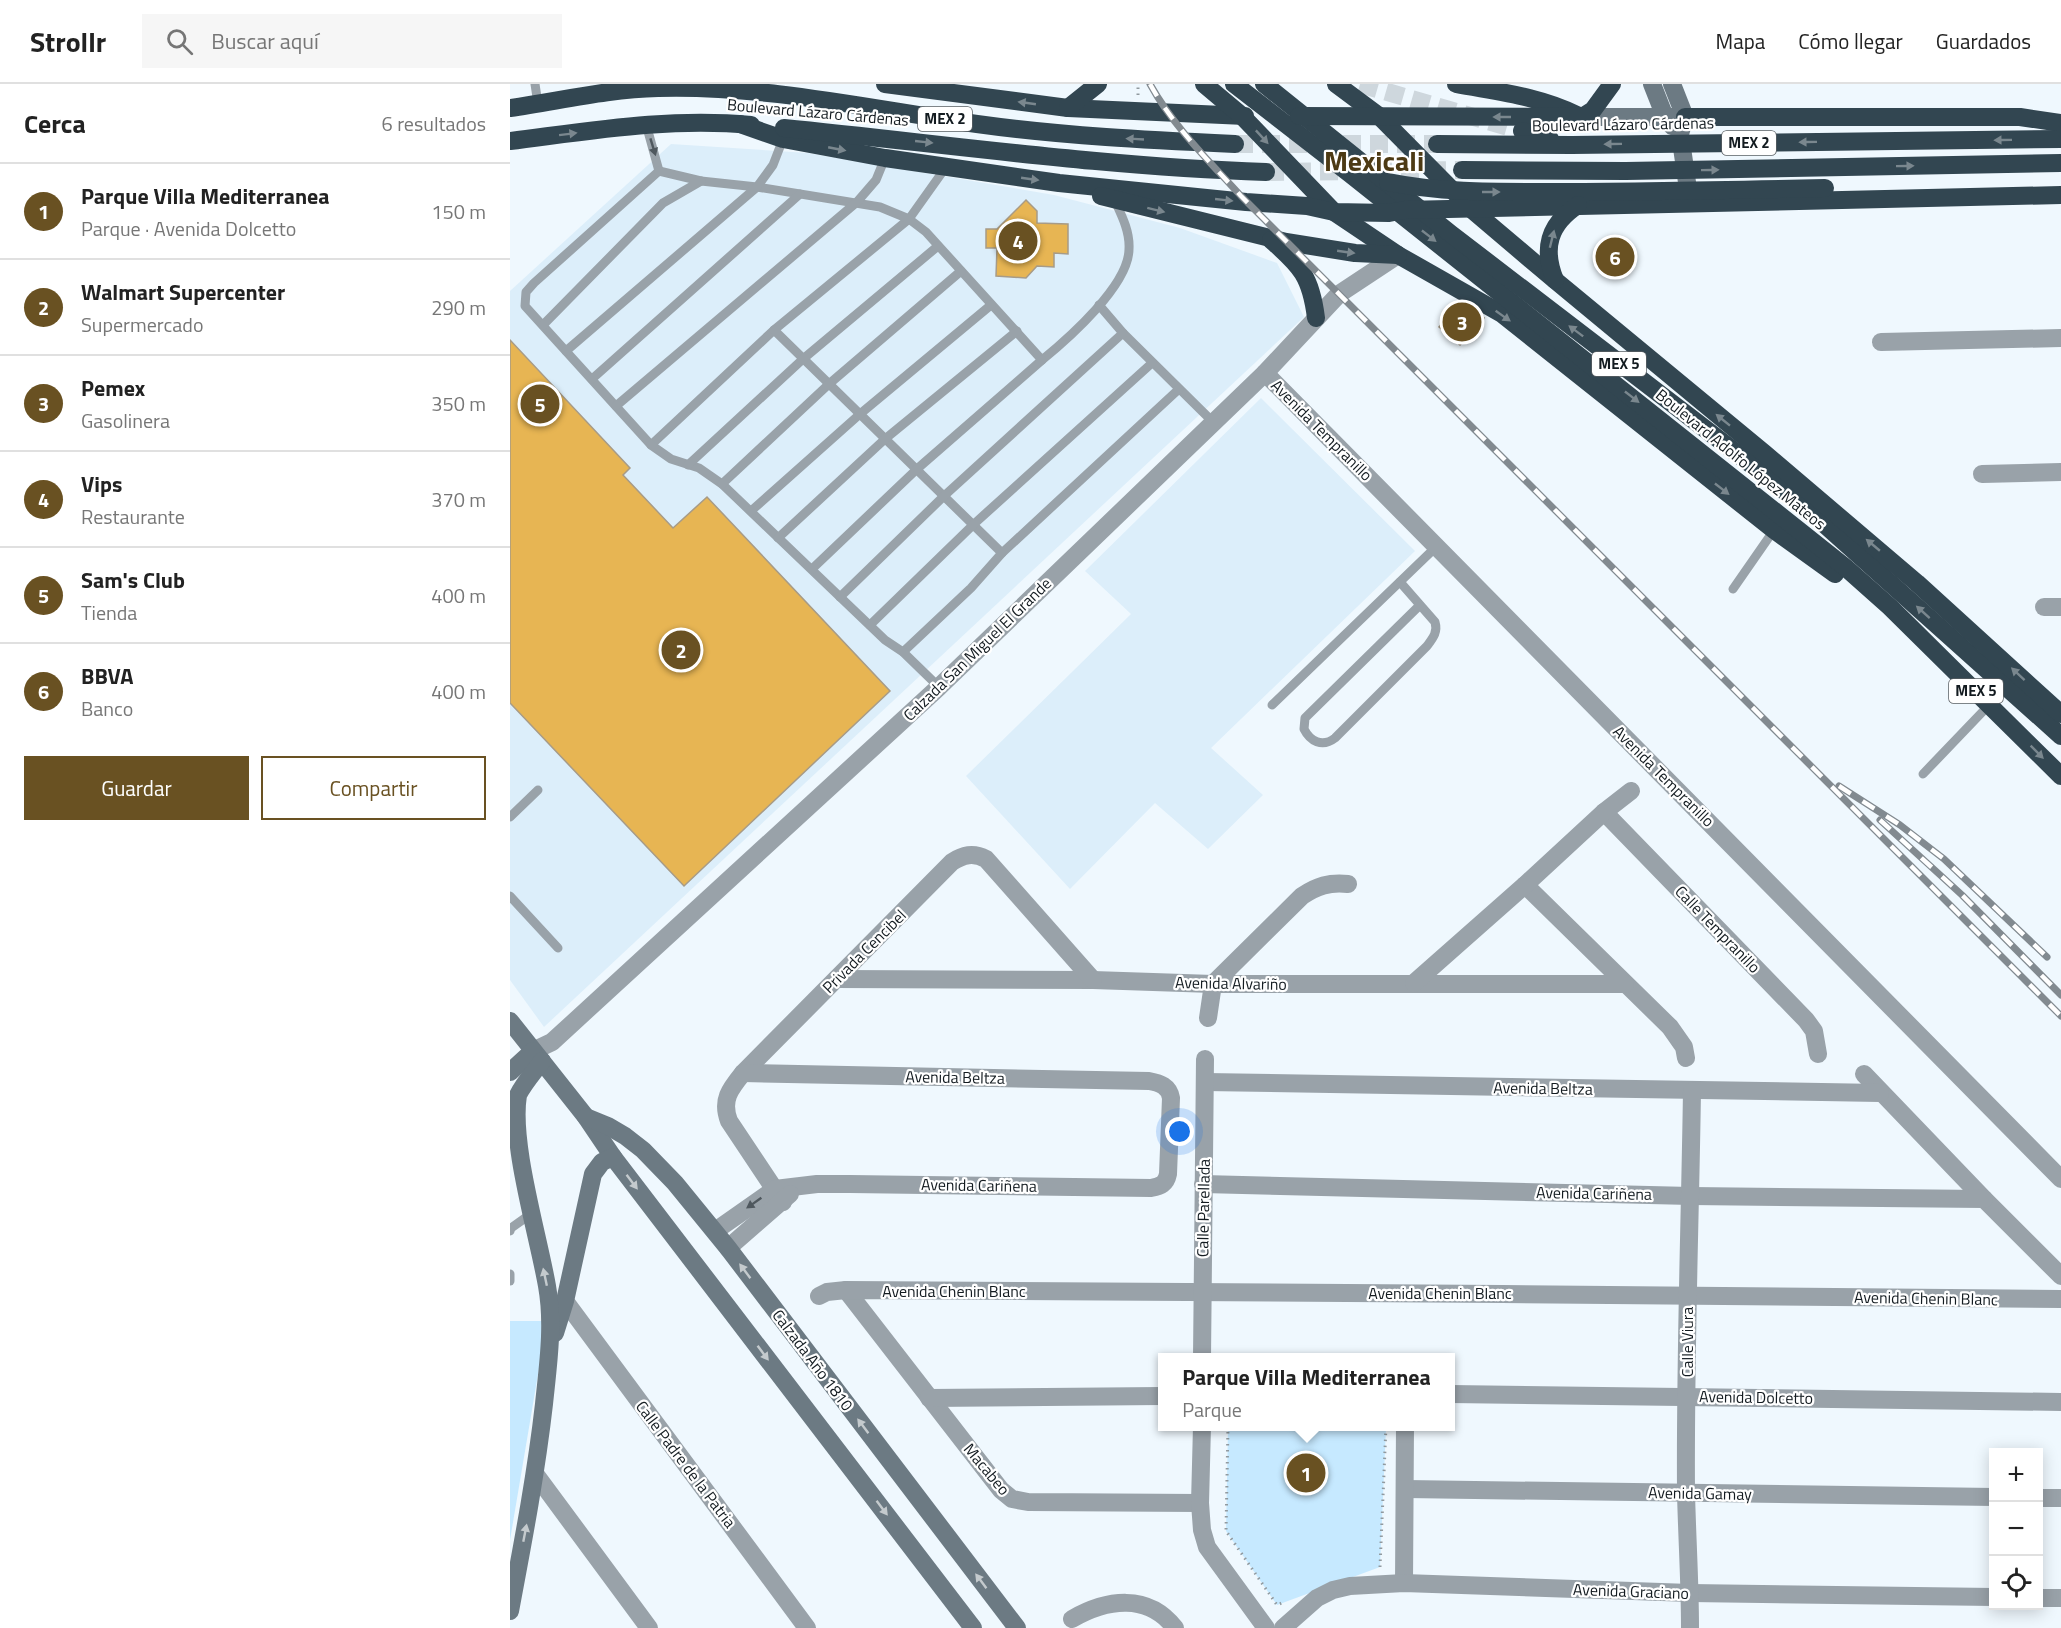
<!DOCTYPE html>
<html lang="es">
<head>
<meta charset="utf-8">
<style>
  :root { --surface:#fff; --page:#f6f6f6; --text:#222; --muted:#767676; --line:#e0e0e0; --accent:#695122 }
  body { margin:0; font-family:"Titillium Web",sans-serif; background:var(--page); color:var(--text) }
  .controls { position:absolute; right:18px; bottom:18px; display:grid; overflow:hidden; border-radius:0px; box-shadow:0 3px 15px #0003 }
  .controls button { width:54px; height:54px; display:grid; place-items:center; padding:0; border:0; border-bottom:2px solid var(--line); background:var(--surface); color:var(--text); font:30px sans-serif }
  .you { position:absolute; left:670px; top:1048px; width:21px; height:21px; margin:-15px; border:4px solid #fff; border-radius:50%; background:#1a73e8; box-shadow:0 0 0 9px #1a73e833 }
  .badge { display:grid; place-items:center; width:39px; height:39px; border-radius:50%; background:var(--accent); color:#fff; font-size:20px; font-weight:700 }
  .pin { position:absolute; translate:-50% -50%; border:3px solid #fff; box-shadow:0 2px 6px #0006 }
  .popup { position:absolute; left:648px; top:1269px; width:297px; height:78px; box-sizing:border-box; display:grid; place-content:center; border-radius:0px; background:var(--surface); filter:drop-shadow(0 2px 4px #0005); font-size:20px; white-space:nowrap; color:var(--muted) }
  .popup b { font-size:22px; color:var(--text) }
  .popup::after { content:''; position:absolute; left:50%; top:100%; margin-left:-12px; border:12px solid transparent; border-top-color:var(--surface) }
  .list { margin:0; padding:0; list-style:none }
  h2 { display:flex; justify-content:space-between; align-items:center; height:78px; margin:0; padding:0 24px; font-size:26px }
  h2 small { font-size:20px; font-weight:400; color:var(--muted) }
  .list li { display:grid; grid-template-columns:39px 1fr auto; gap:18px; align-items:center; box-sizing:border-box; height:96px; padding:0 24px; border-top:2px solid var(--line) }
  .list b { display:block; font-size:22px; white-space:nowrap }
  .list p { margin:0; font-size:20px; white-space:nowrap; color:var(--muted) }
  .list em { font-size:20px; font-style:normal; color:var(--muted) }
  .actions { display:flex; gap:12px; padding:18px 24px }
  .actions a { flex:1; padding:14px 0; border:2px solid var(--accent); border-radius:0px; text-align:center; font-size:21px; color:var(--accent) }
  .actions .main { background:var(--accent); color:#fff }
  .icon { flex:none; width:33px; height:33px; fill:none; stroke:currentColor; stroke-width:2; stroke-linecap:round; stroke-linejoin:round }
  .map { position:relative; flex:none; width:1551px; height:1544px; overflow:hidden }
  header { display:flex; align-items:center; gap:36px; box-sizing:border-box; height:84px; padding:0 30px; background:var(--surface); border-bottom:2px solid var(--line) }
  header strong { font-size:28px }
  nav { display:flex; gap:33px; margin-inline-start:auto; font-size:21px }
  .search { width:420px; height:54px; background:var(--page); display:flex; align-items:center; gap:15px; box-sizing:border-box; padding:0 21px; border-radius:0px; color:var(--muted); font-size:22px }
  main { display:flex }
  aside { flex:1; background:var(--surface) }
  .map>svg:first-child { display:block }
</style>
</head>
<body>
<header>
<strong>Strollr</strong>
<div class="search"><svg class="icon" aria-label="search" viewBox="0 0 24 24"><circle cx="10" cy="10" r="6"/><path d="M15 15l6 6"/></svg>Buscar aquí</div>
<nav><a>Mapa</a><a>Cómo llegar</a><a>Guardados</a></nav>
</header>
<main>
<aside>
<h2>Cerca<small>6 resultados</small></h2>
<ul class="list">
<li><span class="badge">1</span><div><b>Parque Villa Mediterranea</b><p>Parque · Avenida Dolcetto</p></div><em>150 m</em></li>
<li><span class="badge">2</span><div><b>Walmart Supercenter</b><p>Supermercado</p></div><em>290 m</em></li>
<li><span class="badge">3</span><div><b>Pemex</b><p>Gasolinera</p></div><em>350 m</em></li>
<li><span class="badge">4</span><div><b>Vips</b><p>Restaurante</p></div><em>370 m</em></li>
<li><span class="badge">5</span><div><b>Sam's Club</b><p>Tienda</p></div><em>400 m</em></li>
<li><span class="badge">6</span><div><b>BBVA</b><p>Banco</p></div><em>400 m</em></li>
</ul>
<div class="actions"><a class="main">Guardar</a><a>Compartir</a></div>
</aside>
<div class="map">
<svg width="1551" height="1544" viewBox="0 0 1551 1544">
  <rect width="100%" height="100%" fill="#eff8fe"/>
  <g fill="#dceefa">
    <path d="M161 60 298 69 544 111 670 144 767 179 794 233 34 943 0 896V207Z"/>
    <path d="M751 314 905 467 701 664 753 711 698 765 645 719 560 805 456 692 621 530 575 487Z"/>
  </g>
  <g fill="#c6e9ff">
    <path d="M0 1237H37L0 1456Z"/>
    <path d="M718 1343H876L870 1483 767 1521 716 1447Z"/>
  </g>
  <g fill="#e7b553" stroke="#a79b87" stroke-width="1.5">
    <path d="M516 116 527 127V139L558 140V170L544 169V183L527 182 516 194 486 192 487 164H476V145H487Z"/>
    <path d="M950 219 974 234 950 261 929 243Z"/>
    <path d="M0 256 120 384 113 391 163 444 197 413 380 607 174 802 0 619Z"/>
  </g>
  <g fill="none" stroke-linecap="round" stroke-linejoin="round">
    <g stroke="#ced7dd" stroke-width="18" stroke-dasharray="18 9" stroke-linecap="butt">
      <path d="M850 0 1012 47"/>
      <path d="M725 60H927"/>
      <path d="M756 88 952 86"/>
    </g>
    <g stroke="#919a9f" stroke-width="3" stroke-dasharray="1.5 4.5" stroke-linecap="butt">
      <path d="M628 11V0"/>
      <path d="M718 1342 716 1447 767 1521 774 1518"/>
      <path d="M870 1483 876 1342"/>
    </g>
    <g stroke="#99a2a9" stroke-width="9">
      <path d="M25 0 28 20"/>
      <path d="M136 40 149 87"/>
      <path d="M149 87 24 199 16 208 15 222 141 361 264 246 399 135 436 83"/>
      <path d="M191 97 247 103 370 123 399 135 416 148 532 276C559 254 619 201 619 165 620 148 612 132 605 117"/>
      <path d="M589 221 613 249 703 338"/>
      <path d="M33 241 153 119 191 97 149 87"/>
      <path d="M264 246 492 469 461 504 393 568"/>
      <path d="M56 267 247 103 263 81 273 55"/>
      <path d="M82 295 290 110"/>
      <path d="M106 322 347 118 366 96 375 74"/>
      <path d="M141 361 161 375 189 384 212 400 375 556 393 568 429 603"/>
      <path d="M178 381 293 275 428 162"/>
      <path d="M212 400 319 300 451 187"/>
      <path d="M241 427 350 330 481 221"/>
      <path d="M268 454 375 355 507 247"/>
      <path d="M492 469 669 305"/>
      <path d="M302 485 407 385 532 276"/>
      <path d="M890 498 925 538C928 548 923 554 917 562L825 654C812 664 800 657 794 645L795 634 910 521"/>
      <path d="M1223 505 1264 446"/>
      <path d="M330 513 434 412 613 249"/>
      <path d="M360 541 464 440 642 279"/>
      <path d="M762 621 927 462"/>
      <path d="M1413 690 1480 620"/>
      <path d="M0 733 28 706"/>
      <path d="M0 812 48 864"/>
      <path d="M0 1147 1 1144 18 1132"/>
      <path d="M0 1190V1197"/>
    </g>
    <g stroke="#99a2a9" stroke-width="18">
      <path d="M1371 258 1551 254"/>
      <path d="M755 289 1551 1095"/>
      <path d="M1472 390 1551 388"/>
      <path d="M1534 523H1551"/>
      <path d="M1094 728 1296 936 1304 947 1308 970"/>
      <path d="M1015 801 1160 943 1174 963 1176 974"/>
      <path d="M327 895 583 896 703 900H1115"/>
      <path d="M904 899 1015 801 1094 728 1121 707"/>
      <path d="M698 934 703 900 792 812C807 802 819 798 838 800"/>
      <path d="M23 967 42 958 429 603 755 289 829 210 888 171"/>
      <path d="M1354 990 1474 1115 1551 1192"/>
      <path d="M695 998 1370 1009"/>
      <path d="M693 1100 1181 1112 1474 1115"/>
      <path d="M273 1118 219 1037C211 1016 220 1005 233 989L442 778C453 771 463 768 476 775L583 896"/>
      <path d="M205 1147 265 1105 307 1100H340L641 1104C651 1102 656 1100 658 1090L661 1014C659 1002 650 999 639 997L233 989"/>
      <path d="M218 1164 280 1110"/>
      <path d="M336 1206 491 1406 502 1415 518 1418 690 1419"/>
      <path d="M309 1212 317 1208 336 1206 992 1210 1551 1215"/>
      <path d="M55 1217 297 1544"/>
      <path d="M692 1274 695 975"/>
      <path d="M940 1310 1551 1318"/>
      <path d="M419 1314 652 1312"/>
      <path d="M692 1342 690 1419 692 1446 697 1463 756 1544"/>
      <path d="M26 1391 139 1544"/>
      <path d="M896 1405 1484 1413"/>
      <path d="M1528 1414H1551"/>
      <path d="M894 1499 895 1342"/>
      <path d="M1528 1514H1551"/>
      <path d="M562 1535C597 1515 638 1509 665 1544"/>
      <path d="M773 1544 807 1514 823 1506 840 1502 894 1499 1180 1509 1484 1513"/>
      <path d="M1180 1544C1180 1498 1177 1453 1176 1408 1175 1274 1180 1141 1182 1007"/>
    </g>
    <g stroke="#6c7a83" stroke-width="18">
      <path d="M1142 0 1155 33 1162 42"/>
      <path d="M1162 0 1175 33 1170 50 1180 119"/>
      <path d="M1072 33H1175"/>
      <path d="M0 937 76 1033 103 1073 463 1544"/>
      <path d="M0 988 23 967"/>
      <path d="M76 1033 98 1042 115 1052 133 1066 165 1099 218 1164 507 1544"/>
      <path d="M45 1249 55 1217 83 1090 92 1078 103 1073"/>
      <path d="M0 1527C13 1458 26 1390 34 1320 38 1281 44 1241 37 1202 28 1150 0 1059 8 1011 14 999 24 988 32 977"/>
    </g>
    <g stroke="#324651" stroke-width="18">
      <path d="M375 0 558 24 735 32"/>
      <path d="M694 0 732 32 824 128 888 171 992 230 1264 446 1325 490"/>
      <path d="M724 0 840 90 1335 483 1380 523 1551 692"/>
      <path d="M754 0 941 150 1228 370 1303 430 1551 652"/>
      <path d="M826 0 869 32 961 125 1046 197 1254 369 1407 499 1551 630"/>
      <path d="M946 0C988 8 1029 12 1067 31"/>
      <path d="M0 24C49 17 99 5 148 4 256 1 361 25 467 40 553 52 639 56 725 60"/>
      <path d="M558 24 588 0"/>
      <path d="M789 32 1072 33 1083 26 1102 0"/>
      <path d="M1175 33H1510L1551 39"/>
      <path d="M230 40 273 55 375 74 549 99 736 118 797 122 824 128 879 129 894 126 1551 111"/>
      <path d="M274 44C435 60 595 83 756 88"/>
      <path d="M1012 47 1040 55"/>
      <path d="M0 57C80 47 160 33 241 41"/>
      <path d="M927 60 1062 61 1551 55"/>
      <path d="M952 86 1116 87 1551 79"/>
      <path d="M878 98C932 109 987 108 1042 108 1133 108 1224 106 1315 104"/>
      <path d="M591 112 776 158 845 169 888 171"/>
      <path d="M761 156C791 182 801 193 806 234"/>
      <path d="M1045 196C1032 164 1039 140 1068 121"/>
    </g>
    <defs>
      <g id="rail">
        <path d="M640 0C663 42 699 77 731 112L1551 932"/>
        <path d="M1329 702 1390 741 1434 775 1537 873"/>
        <path d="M1370 736 1452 811 1551 911"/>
      </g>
    </defs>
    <use href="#rail" stroke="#828a90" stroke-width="7"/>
    <use href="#rail" stroke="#fff" stroke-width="4.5" stroke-dasharray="14" stroke-linecap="butt"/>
  </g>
  <defs><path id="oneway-solid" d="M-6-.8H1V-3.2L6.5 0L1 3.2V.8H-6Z" transform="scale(1.5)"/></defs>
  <g fill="#7a878e">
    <use href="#oneway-solid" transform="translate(517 19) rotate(-172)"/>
    <use href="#oneway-solid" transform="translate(992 33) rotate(-180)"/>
    <use href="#oneway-solid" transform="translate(58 50) rotate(-7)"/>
    <use href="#oneway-solid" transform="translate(752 53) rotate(47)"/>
    <use href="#oneway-solid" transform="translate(625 55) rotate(-177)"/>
    <use href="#oneway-solid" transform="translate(1493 56) rotate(179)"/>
    <use href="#oneway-solid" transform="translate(414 58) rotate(6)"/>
    <use href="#oneway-solid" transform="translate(1298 58) rotate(179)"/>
    <use href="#oneway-solid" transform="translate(1103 60) rotate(179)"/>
    <use href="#oneway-solid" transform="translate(327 65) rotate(11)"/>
    <use href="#oneway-solid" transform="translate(1395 82) rotate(-1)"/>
    <use href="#oneway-solid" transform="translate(1200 86) rotate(-1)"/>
    <use href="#oneway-solid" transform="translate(520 95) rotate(8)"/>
    <use href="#oneway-solid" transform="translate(981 108)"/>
    <use href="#oneway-solid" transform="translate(714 116) rotate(6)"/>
    <use href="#oneway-solid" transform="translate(646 126) rotate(14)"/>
    <use href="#oneway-solid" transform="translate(919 152) rotate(38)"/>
    <use href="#oneway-solid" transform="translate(1042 155) rotate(-76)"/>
    <use href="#oneway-solid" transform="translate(836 168) rotate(8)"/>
    <use href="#oneway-solid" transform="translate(993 232) rotate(35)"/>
    <use href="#oneway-solid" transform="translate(1066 247) rotate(-143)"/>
    <use href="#oneway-solid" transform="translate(1122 313) rotate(38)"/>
    <use href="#oneway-solid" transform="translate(1213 336) rotate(-141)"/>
    <use href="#oneway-solid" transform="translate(1212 405) rotate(38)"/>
    <use href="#oneway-solid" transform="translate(1363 461) rotate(-140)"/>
    <use href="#oneway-solid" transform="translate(1413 528) rotate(-138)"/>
    <use href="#oneway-solid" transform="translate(1508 590) rotate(-137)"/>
    <use href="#oneway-solid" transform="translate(1527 668) rotate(45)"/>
  </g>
  <g fill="#4f585e">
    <use href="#oneway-solid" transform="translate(143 63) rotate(73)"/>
    <use href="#oneway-solid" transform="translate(244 1119) rotate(145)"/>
  </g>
  <g fill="#c4cacd">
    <use href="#oneway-solid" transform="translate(122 1098) rotate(53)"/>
    <use href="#oneway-solid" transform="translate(235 1187) rotate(-127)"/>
    <use href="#oneway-solid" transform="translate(35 1193) rotate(-102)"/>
    <use href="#oneway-solid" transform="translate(253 1269) rotate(53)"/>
    <use href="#oneway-solid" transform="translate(353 1342) rotate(-127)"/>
    <use href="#oneway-solid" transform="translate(372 1424) rotate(53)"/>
    <use href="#oneway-solid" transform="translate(15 1449) rotate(-79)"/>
    <use href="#oneway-solid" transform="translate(471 1497) rotate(-127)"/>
  </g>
  <g text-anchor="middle" stroke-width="4.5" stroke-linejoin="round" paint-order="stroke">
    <g fill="#fff" stroke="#5a5f63" stroke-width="1.5">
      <rect x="408" y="23" width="54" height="24" rx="4.5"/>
      <rect x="1212" y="47" width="54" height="24" rx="4.5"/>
      <rect x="1082" y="268" width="54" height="24" rx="4.5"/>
      <rect x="1439" y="595" width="54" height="24" rx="4.5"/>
    </g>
    <g font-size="15" font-weight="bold" fill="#131b20">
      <text x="435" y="40">MEX 2</text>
      <text x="1239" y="64">MEX 2</text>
      <text x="1109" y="285">MEX 5</text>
      <text x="1466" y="612">MEX 5</text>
    </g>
    <g font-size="16" fill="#131b20" stroke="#fff">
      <text transform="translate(308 28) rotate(5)" y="6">Boulevard Lázaro Cárdenas</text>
      <text transform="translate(1113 40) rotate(-1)" y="6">Boulevard Lázaro Cárdenas</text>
      <text transform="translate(812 346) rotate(45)" y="6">Avenida Tempranillo</text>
      <text transform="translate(1231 375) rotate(39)" y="6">Boulevard Adolfo López Mateos</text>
      <text transform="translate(467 565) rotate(-44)" y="6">Calzada San Miguel El Grande</text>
      <text transform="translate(1154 692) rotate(45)" y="6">Avenida Tempranillo</text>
      <text transform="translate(1208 845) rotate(46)" y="6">Calle Tempranillo</text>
      <text transform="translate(354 867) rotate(-45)" y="6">Privada Cencibel</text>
      <text transform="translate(721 899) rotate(1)" y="6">Avenida Alvariño</text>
      <text transform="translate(445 993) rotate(1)" y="6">Avenida Beltza</text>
      <text transform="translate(1033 1004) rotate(1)" y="6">Avenida Beltza</text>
      <text transform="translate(469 1101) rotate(1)" y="6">Avenida Cariñena</text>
      <text transform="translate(1084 1109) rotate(1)" y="6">Avenida Cariñena</text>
      <text transform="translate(693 1124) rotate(-89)" y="6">Calle Parellada</text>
      <text x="444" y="1213">Avenida Chenin Blanc</text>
      <text x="930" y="1215">Avenida Chenin Blanc</text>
      <text transform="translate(1416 1214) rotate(1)" y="6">Avenida Chenin Blanc</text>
      <text transform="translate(1177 1258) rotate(-90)" y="6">Calle Viura</text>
      <text transform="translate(303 1276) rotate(53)" y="6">Calzada Año 1810</text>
      <text transform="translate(1246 1313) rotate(1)" y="6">Avenida Dolcetto</text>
      <text transform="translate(176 1380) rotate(53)" y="6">Calle Padre de la Patria</text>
      <text transform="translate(477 1385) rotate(50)" y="6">Macabeo</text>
      <text transform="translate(1190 1409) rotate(1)" y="6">Avenida Gamay</text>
      <text transform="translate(1121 1507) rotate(2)" y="6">Avenida Graciano</text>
    </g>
    <g font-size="28" font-weight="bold" fill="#4d3a14" stroke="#fff">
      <text x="864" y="87">Mexicali</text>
    </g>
  </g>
</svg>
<div class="controls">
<button>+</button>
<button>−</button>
<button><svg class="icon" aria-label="locate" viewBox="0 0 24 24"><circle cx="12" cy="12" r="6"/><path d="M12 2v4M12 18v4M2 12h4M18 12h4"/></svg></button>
</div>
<div class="you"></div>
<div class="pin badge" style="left:796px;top:1389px">1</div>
<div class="popup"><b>Parque Villa Mediterranea</b>Parque</div>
<div class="pin badge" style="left:171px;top:566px">2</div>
<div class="pin badge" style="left:952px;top:238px">3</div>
<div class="pin badge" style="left:508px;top:157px">4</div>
<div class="pin badge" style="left:30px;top:320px">5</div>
<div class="pin badge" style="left:1105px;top:173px">6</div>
</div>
</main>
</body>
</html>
